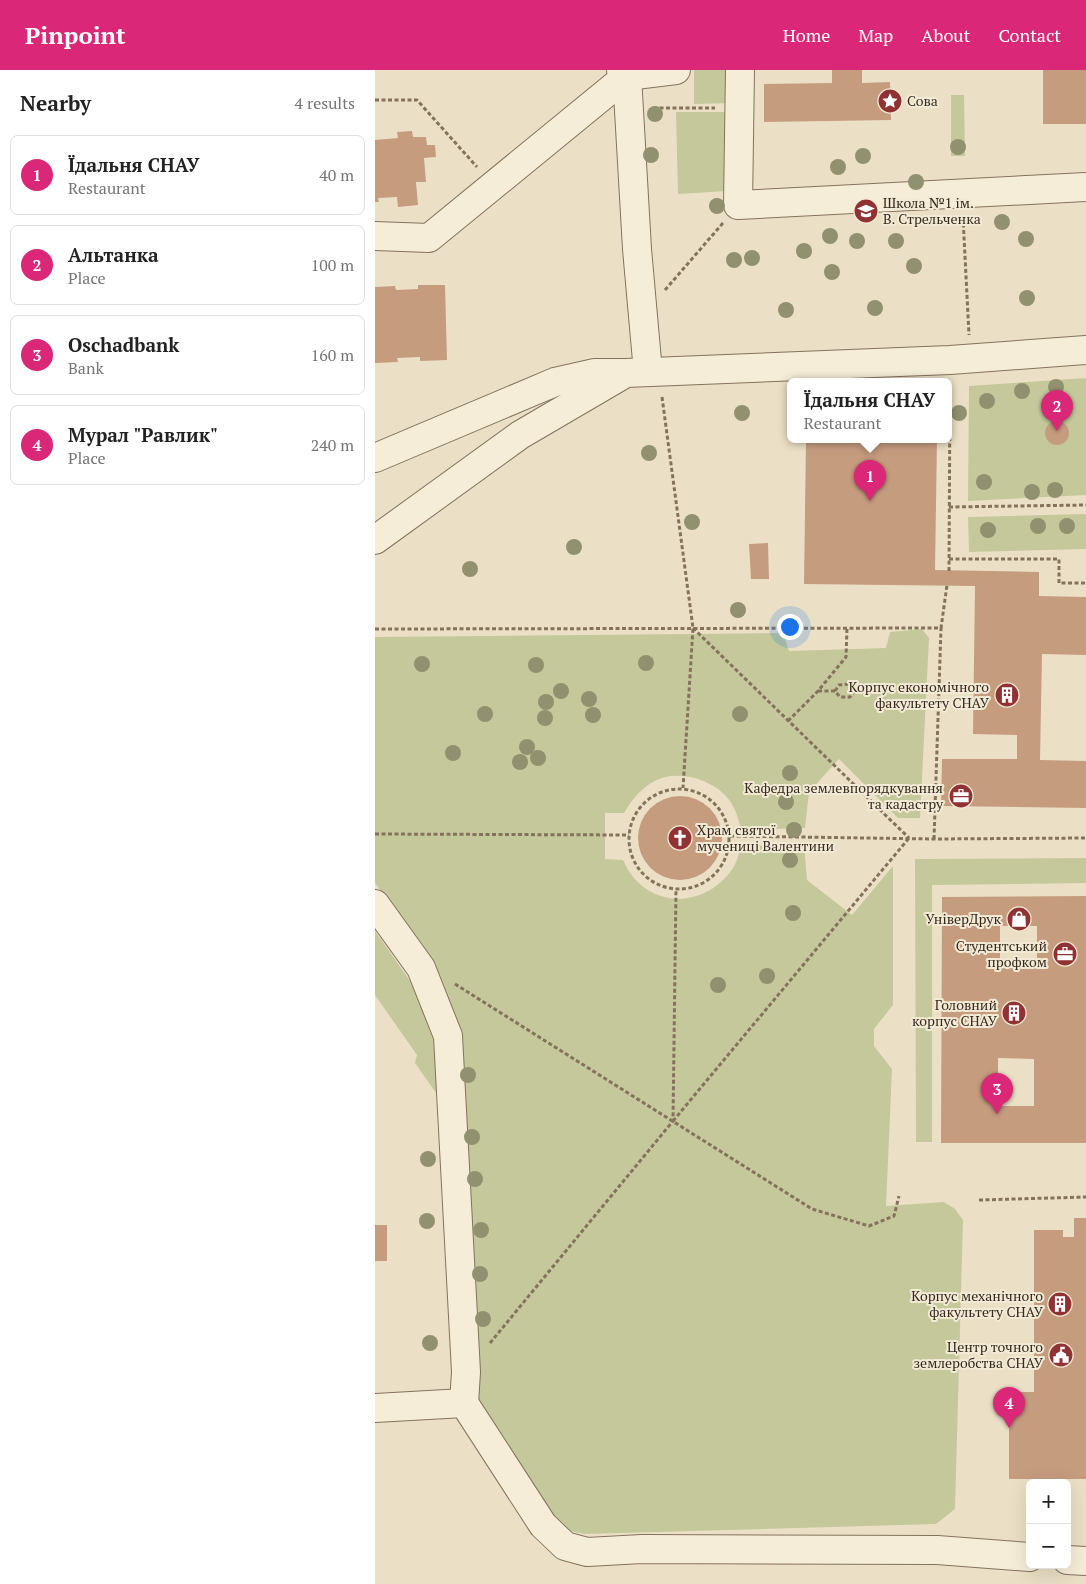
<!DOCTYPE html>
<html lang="en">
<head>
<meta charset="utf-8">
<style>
  :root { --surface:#fff; --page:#f2f2f2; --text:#222; --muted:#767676; --line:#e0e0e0; --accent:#db2777 }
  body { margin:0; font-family:"PT Serif",serif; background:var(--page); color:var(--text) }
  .controls { position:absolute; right:15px; bottom:15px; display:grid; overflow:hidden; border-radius:8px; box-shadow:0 5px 20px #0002 }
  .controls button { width:45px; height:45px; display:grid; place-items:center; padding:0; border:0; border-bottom:1px solid var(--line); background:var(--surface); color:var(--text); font:25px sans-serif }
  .you { position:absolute; left:414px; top:556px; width:18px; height:18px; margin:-12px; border:4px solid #fff; border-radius:50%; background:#1a73e8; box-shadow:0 0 0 8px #1a73e833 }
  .badge { display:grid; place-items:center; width:32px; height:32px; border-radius:50%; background:var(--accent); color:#fff; font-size:16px; font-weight:700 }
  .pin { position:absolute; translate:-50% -41px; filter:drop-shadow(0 1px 2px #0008) }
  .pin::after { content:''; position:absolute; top:26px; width:18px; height:15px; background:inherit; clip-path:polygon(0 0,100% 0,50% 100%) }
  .popup { position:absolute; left:412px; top:308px; width:165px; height:65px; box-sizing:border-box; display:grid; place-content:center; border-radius:8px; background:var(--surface); filter:drop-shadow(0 1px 4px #0005); font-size:16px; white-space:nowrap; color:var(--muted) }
  .popup b { font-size:19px; color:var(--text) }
  .popup::after { content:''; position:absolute; left:50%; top:100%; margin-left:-10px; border:10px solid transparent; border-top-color:var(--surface) }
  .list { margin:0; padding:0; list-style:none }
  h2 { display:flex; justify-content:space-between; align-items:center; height:65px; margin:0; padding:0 20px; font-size:21px }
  h2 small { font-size:16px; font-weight:400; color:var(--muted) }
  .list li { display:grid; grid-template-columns:32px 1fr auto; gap:15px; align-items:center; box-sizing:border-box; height:80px; margin:0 10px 10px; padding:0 10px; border:1px solid var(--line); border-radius:8px }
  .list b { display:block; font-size:19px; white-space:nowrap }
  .list p { margin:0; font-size:16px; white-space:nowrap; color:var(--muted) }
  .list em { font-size:16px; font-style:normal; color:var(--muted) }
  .map { position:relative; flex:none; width:711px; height:1514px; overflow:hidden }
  header { display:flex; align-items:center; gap:30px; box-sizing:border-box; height:70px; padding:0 25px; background:var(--accent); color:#fff }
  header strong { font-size:24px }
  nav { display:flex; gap:28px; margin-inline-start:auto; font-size:18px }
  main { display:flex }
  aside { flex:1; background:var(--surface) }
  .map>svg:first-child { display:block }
</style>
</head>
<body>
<header>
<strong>Pinpoint</strong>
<nav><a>Home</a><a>Map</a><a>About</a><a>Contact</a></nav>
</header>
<main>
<aside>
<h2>Nearby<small>4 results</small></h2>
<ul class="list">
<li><span class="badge">1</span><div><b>Їдальня СНАУ</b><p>Restaurant</p></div><em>40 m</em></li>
<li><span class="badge">2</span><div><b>Альтанка</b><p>Place</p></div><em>100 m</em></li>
<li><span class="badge">3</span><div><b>Oschadbank</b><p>Bank</p></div><em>160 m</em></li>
<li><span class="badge">4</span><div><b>Мурал &quot;Равлик&quot;</b><p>Place</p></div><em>240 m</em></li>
</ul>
</aside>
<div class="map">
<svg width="711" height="1514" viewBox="0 0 711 1514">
  <rect width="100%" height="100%" fill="#ebe0c6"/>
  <g fill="#c4c89b">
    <path d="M319 0H357L356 33 319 34Z"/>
    <path d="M576 25H589L590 86H576Z"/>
    <path d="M301 42H353V121L303 124Z"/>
    <path d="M711 308V425L593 431 594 316Z"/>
    <path d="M711 444V479L594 482 593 447Z"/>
    <path d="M547 559 554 568 545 748H523L464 689 434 722 430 758 366 760C364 750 361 740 355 731 339 709 302 698 278 712 264 720 257 730 249 743H230V789L248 790C251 796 254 802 258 807 287 841 335 833 358 798 362 792 364 783 366 776L429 775 432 810 477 845 518 796V935L499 959V976L517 999 511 1136 569 1132 580 1139 588 1150 580 1439 561 1454 210 1464 194 1461 178 1447 112 1350 101 1323 81 961 71 922 57 891 0 813V567L408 563 414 581 511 578 515 562Z"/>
    <path d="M711 788V813L557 815V1072H541L540 789Z"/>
    <path d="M0 861 47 928 64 975 69 1034 40 993 42 985 0 925Z"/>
  </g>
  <g fill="#c69c7f" fill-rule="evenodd">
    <path d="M457 0H487V13L515 12 516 50 389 52V14L457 13Z"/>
    <rect x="668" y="0" width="43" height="54"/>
    <path d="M37 61 38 67H51L52 75H60L61 87 49 88 51 112H41L43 135 23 137 22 127 3 128 4 132H0V70L23 68 22 62Z"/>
    <path d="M43 215H70L72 290 45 291V287L22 288 23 292 0 293V217L20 216 21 220 43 219Z"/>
    <circle cx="682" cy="363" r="12"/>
    <path d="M431 370H562L560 500 664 502V526L711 527V585L667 584 665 690 711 691V738L566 736 567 689H642V665L598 664 600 516 429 514Z"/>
    <path d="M393 473 394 509H376L374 474Z"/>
    <circle cx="305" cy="768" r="42"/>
    <path d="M711 826V1073H566L567 827ZM625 856H662V898H625ZM623 988 659 989V1036H623Z"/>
    <path d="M699 1148H711V1409H634V1322H659V1160H688V1167H699Z"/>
    <rect x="0" y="1155" width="12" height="36"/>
  </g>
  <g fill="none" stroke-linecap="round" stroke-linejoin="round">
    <defs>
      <g id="minor">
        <path d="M246 0 252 6 262 179 273 302"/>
        <path d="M365 0 363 135 711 117"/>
        <path d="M0 166 54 168 252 6 301 0"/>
        <path d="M0 388 180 312 220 303H247"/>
        <path d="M0 470 145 365 251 303 575 290 711 280"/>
        <path d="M0 834 46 898 73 966 91 1302 89 1333"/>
        <path d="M0 1338 89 1333 168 1455 190 1476 212 1482 267 1479 562 1480 655 1487"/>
        <path d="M692 1490 711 1491"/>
      </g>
    </defs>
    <use href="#minor" stroke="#85725d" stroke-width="30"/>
    <g stroke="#85725d" stroke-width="3" stroke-dasharray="4 2.5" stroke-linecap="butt">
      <path d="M0 30H42L102 97"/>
      <path d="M278 38H340"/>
      <path d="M588 147 594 265"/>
      <path d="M290 220 348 153"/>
      <path d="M287 327 318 558 308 718"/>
      <path d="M574 437 711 435"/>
      <path d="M574 489H684V513H711"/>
      <path d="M574 501 575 314"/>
      <path d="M318 558 534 768"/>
      <path d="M0 559 566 558 572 515"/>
      <path d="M443 621H460L465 627H475L480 621 564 619"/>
      <path d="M460 621 464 615 475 614 480 621"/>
      <path d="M413 651 443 621 471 587 472 558"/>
      <circle cx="304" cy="769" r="50"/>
      <path d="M0 764 254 765"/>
      <path d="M355 766 559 769 711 768"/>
      <path d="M559 769 566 558"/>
      <path d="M80 914 437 1139 494 1156 519 1146 524 1126"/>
      <path d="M298 1051 534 768"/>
      <path d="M604 1130 711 1127"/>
      <path d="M115 1273 298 1051 301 819"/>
    </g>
    <use href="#minor" stroke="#f6edd9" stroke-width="28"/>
  </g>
  <g fill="#91916f">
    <circle cx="280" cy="44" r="8"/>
    <circle cx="583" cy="77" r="8"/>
    <circle cx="276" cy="85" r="8"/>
    <circle cx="488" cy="86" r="8"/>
    <circle cx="463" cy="97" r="8"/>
    <circle cx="541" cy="112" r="8"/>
    <circle cx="342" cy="136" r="8"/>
    <circle cx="627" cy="152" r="8"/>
    <circle cx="455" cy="166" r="8"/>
    <circle cx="651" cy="169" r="8"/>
    <circle cx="482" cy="171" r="8"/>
    <circle cx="521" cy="171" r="8"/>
    <circle cx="429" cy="181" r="8"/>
    <circle cx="377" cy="188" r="8"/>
    <circle cx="359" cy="190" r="8"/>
    <circle cx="539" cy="196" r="8"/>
    <circle cx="457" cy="202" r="8"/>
    <circle cx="652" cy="228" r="8"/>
    <circle cx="500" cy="238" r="8"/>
    <circle cx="411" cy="240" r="8"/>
    <circle cx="681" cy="317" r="8"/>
    <circle cx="647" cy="321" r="8"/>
    <circle cx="612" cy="331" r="8"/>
    <circle cx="367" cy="343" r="8"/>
    <circle cx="584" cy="343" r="8"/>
    <circle cx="274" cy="383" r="8"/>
    <circle cx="609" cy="412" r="8"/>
    <circle cx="680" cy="420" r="8"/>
    <circle cx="657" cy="422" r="8"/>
    <circle cx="317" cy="452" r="8"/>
    <circle cx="663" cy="456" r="8"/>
    <circle cx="692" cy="456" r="8"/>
    <circle cx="613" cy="460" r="8"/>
    <circle cx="199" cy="477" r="8"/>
    <circle cx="95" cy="499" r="8"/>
    <circle cx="363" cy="540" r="8"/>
    <circle cx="271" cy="593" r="8"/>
    <circle cx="47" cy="594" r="8"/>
    <circle cx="161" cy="595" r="8"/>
    <circle cx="186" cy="621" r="8"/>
    <circle cx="214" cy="629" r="8"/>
    <circle cx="171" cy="632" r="8"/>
    <circle cx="110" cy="644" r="8"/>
    <circle cx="365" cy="644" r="8"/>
    <circle cx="218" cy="645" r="8"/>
    <circle cx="170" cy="648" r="8"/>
    <circle cx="152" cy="677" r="8"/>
    <circle cx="78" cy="683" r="8"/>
    <circle cx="163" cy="688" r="8"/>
    <circle cx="145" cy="692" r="8"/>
    <circle cx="415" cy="703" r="8"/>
    <circle cx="411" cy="732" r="8"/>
    <circle cx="419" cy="760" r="8"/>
    <circle cx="415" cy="790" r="8"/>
    <circle cx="418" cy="843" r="8"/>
    <circle cx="392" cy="906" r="8"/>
    <circle cx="343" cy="915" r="8"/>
    <circle cx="93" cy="1005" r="8"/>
    <circle cx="97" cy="1067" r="8"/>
    <circle cx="53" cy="1089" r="8"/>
    <circle cx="100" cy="1109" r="8"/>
    <circle cx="52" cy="1151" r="8"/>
    <circle cx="106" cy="1160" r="8"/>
    <circle cx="105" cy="1204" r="8"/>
    <circle cx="108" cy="1249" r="8"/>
    <circle cx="55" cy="1273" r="8"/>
  </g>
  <defs>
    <symbol id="sight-disc" viewBox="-11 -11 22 22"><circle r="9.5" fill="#903234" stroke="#f3ead5"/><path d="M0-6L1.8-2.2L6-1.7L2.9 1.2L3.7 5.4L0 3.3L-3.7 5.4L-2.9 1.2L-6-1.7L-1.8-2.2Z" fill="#fff"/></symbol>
    <symbol id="school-disc" viewBox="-11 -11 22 22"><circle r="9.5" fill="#903234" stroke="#f3ead5"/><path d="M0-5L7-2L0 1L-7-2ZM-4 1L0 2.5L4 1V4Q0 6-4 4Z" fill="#fff"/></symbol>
    <symbol id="building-disc" viewBox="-11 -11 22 22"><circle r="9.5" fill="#903234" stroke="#f3ead5"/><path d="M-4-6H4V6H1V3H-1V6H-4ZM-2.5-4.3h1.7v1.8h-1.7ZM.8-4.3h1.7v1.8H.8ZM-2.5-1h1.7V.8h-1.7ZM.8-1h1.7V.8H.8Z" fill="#fff"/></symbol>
    <symbol id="office-disc" viewBox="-11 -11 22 22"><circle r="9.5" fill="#903234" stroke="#f3ead5"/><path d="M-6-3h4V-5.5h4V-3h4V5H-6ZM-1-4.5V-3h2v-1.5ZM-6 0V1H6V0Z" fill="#fff"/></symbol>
    <symbol id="church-disc" viewBox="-11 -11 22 22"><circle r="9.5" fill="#903234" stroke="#f3ead5"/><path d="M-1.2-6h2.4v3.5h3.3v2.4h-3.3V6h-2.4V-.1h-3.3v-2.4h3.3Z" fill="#fff"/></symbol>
    <symbol id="shop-disc" viewBox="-11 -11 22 22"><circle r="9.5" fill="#903234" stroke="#f3ead5"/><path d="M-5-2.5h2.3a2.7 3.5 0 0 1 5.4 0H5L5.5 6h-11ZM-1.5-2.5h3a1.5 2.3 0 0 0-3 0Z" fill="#fff"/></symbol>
    <symbol id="civic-disc" viewBox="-11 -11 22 22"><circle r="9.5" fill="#903234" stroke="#f3ead5"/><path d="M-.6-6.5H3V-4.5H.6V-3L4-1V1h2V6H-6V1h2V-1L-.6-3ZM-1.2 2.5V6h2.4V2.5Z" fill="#fff"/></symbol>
  </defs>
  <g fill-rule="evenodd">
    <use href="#sight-disc" x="501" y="17" width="28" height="28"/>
    <use href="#school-disc" x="477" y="127" width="28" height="28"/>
    <use href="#building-disc" x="618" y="611" width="28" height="28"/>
    <use href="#office-disc" x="572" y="712" width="28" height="28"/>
    <use href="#church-disc" x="291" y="754" width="28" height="28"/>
    <use href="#shop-disc" x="630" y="835" width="28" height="28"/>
    <use href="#office-disc" x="676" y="870" width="28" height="28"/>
    <use href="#building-disc" x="625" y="929" width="28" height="28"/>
    <use href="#building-disc" x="671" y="1220" width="28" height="28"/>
    <use href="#civic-disc" x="672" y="1271" width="28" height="28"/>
  </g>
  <g text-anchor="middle" stroke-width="4" stroke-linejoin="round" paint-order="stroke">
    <g font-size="14" fill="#362a20" stroke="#f3ead5" text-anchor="end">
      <text x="532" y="36" text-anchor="start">Сова</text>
      <text x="508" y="138" text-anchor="start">Школа №1 ім.<tspan x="508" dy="16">В. Стрельченка</tspan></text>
      <text x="614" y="622">Корпус економічного<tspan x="614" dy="16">факультету СНАУ</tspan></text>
      <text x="568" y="723">Кафедра землевпорядкування<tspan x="568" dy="16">та кадастру</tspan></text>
      <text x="322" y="765" text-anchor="start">Храм святої<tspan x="322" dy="16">мучениці Валентини</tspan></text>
      <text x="626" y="854">УніверДрук</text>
      <text x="672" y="881">Студентський<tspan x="672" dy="16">профком</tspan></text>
      <text x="622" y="940">Головний<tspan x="622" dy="16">корпус СНАУ</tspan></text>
      <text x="668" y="1231">Корпус механічного<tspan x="668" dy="16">факультету СНАУ</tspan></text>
      <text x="668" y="1282">Центр точного<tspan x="668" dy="16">землеробства СНАУ</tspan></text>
    </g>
  </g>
</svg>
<div class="controls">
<button>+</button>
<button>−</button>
</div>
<div class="you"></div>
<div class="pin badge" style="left:495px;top:431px">1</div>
<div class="popup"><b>Їдальня СНАУ</b>Restaurant</div>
<div class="pin badge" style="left:682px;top:361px">2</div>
<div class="pin badge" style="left:622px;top:1044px">3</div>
<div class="pin badge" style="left:634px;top:1358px">4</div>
</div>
</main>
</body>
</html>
